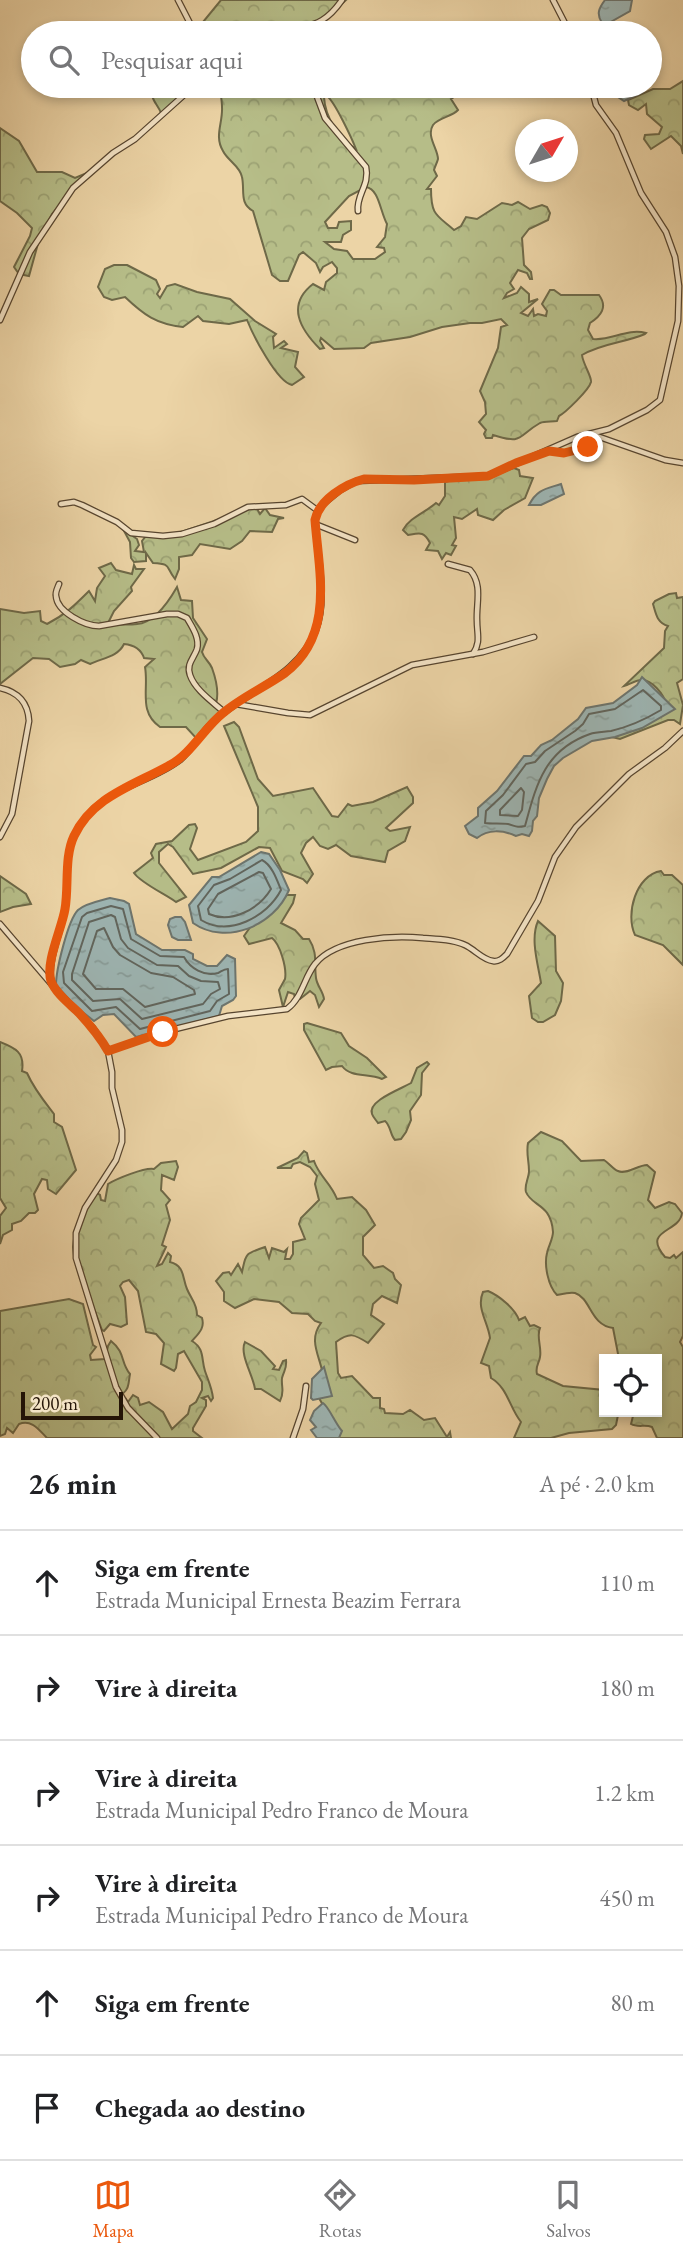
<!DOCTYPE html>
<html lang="pt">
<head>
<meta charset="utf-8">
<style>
  :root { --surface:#fff; --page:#f6f6f6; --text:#202124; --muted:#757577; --line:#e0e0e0; --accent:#ea580c }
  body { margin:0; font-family:"EB Garamond",serif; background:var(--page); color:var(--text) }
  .controls { position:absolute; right:21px; bottom:21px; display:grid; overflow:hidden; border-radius:0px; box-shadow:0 4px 10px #0003 }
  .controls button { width:63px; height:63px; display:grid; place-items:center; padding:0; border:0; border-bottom:2px solid var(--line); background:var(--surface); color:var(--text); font:35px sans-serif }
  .compass { position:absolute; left:515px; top:119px; width:63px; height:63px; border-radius:50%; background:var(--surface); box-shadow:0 4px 10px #0003; rotate:51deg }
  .scale { position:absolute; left:21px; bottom:18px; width:102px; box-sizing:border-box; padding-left:7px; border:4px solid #251507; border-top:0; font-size:19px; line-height:24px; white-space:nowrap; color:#251507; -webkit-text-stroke:5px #f3e3c5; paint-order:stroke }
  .stop { position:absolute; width:21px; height:21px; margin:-16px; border:5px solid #ea580c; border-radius:50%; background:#fff }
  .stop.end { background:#ea580c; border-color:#fff; box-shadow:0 2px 7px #0008 }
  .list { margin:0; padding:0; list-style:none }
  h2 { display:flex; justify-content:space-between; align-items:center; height:91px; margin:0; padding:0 28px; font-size:30px }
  h2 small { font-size:23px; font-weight:400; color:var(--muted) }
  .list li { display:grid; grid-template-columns:46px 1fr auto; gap:21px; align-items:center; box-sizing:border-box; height:105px; padding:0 28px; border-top:2px solid var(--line) }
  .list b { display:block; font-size:26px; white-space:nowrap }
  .list p { margin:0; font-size:23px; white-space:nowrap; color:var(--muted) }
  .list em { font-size:23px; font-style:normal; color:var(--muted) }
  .icon { flex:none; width:38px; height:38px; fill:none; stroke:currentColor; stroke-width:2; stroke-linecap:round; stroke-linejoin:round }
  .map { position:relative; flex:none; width:683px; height:1438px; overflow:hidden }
  .search { position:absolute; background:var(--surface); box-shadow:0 4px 10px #0003; left:21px; right:21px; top:21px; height:77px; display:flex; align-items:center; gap:18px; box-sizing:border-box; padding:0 24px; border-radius:38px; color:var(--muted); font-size:26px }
  .sheet { height:721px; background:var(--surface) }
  nav { display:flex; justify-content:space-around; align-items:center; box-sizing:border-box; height:98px; border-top:2px solid var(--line); background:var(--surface); font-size:19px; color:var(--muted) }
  nav a { display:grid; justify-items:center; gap:4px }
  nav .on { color:var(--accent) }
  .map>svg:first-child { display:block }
</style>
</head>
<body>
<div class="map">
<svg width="683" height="1438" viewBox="0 0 683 1438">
  <defs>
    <pattern id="forest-crowns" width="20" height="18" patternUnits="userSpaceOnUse" patternTransform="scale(1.75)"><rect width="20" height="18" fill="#b6bd88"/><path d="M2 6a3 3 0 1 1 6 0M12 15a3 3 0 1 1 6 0" fill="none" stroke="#9ca274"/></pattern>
    <pattern id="water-ripples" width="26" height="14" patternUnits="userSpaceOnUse" patternTransform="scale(1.75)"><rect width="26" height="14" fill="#9db5b3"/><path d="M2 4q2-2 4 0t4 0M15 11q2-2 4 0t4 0" fill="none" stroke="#879b98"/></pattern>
  </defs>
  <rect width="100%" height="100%" fill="#ecd4a6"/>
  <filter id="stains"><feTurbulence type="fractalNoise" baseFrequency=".00286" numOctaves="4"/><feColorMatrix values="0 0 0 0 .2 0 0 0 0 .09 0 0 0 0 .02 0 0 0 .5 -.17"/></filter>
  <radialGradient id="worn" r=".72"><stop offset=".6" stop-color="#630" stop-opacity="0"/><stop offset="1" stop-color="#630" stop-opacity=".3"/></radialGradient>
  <g fill="url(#forest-crowns)" stroke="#6e6948" stroke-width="2" fill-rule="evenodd">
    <path d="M221 0H346L319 24 286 33H194Z"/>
    <path d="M683 81V154L681 146 671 136 651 149 644 139 645 135 659 134 662 127 647 114 646 104 638 110 629 105 628 100 653 89H670Z"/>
    <path d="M156 86H196C185 95 175 110 161 113 157 102 147 98 156 86Z"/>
    <path d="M220 86H452L454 97 451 99 458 110C452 117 439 117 433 125 426 136 438 149 438 159 437 163 435 166 434 170L437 176 427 189H431C431 216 437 215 454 230L461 226 466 217 477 219 502 203 512 205 518 202 530 209 542 205 547 207 550 213 548 220 529 229 522 238 524 265 531 272 532 279H530L527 273 518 270 510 283 514 289 507 293 504 298 517 293 521 287 529 294V302L538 299 521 313 528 316 533 309 534 316 538 314 546 316 547 311 542 304 550 290H554L561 295H599C608 307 601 316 590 323L588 330 593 339C611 341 627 328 646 333L645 334C624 343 602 343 582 355 583 364 592 377 591 382 589 390 565 413 559 416L557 421C552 422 545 421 540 423 517 436 524 445 493 435L492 438H486L484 434 486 430 479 422 486 414 485 402 480 391 498 348 501 327 507 325 501 319 482 323H470L442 327 410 337 371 343 364 348 334 349 321 338 320 341 324 348 320 349C300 329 286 305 313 284L324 290 326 282 337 273V268L332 262 323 267 320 272 316 263 303 252 299 255 288 281H280L272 275 253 211C239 203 245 191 242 177 240 166 228 161 223 151 214 136 223 123 222 107 222 100 220 92 220 86ZM327 96C335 102 352 139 356 149 339 139 325 117 324 97ZM366 187C379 189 380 211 387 224L385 237 377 247 384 248 385 252 375 259H353L347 251 334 249 325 242H341L343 235 351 230V221L339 222 337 228H328L325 222 349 196Z"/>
    <path d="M0 128 19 141 37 172H62L75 178 87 173 52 214 39 240 29 276 19 274 14 267 30 236 32 228 17 213 0 201Z"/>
    <path d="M127 265 156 280 160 289 157 294 160 298 167 286 175 284 197 292 230 299 255 321 276 334 273 337 274 348 284 341 287 344 281 348 298 352 295 367 304 377 292 385C277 382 253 335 247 320L229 324 203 321 198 316 183 327C156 324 144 315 125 297L112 300 104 297 98 287 105 269 114 265Z"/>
    <path d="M514 468 519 470 520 476 533 478 525 498 504 510 493 520 478 515 477 509 462 519 454 517 456 538 452 545 456 546 451 555 446 553 442 559 438 551 426 550 430 543C424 531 420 533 408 535L403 530C409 518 426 512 436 503L439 505 445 496V482L457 479 483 478Z"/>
    <path d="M256 507 260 514 265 508 270 515 284 518 278 519 272 532 250 531 242 541 230 549 200 544 192 555 179 557V569L175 579C165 566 172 564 153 563L146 553V561L134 562 131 558 130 542 123 529 137 539 139 545 135 551 144 552 142 541 146 536H169Z"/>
    <path d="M111 563 116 570 132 574 134 565 136 569H144L131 587 132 591 114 611 109 621 114 625C121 624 129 625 137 624 155 623 169 601 177 587L181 600 192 601 193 618 207 639 202 652C204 659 209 661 212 668 216 679 219 693 216 704L220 711 205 731 196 738 186 727H160C138 712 149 689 145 667L154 659 144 658C141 649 134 645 124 644 118 657 102 658 90 664L81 660 75 664 60 667 49 659 33 658 0 684V609L24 613 40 611 41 621 47 624C65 615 75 605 89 591L95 601 97 588 105 576 99 568Z"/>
    <path d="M669 594 676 593 677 598 683 597V679L677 683 683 705 680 724 674 720H668L620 739 599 734 666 704C664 695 652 679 641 680 636 680 629 685 624 686L664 648 665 631 668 626C657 623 656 614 653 604L655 601Z"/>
    <path d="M234 722 239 727 258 779 273 796 313 788 332 816 338 817 348 804 352 806 373 802 407 787 413 797V803L386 828 390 831 410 827 405 841 388 851 385 862 351 856 336 845 328 849 320 846 313 837 306 843 301 853 313 874 307 883 303 879 282 871 270 848 259 847 221 868 193 874 173 847 168 844 159 852V863L186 897 176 902C165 894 141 883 134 873L153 858 151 853 156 844 172 841 189 825 195 824 197 828 190 849 198 860 246 842 258 831V807L224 726Z"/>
    <path d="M661 871 664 875H672L683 885V965L663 945 635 935C625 914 636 875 661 871Z"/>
    <path d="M0 876 26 894 31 904 13 907 0 912Z"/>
    <path d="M287 895H295L293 903 281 923 295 930 303 939H309C318 953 314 963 316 978 317 986 323 991 324 999L319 1007 315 995 310 991 300 999 295 998 294 994 288 992 283 1007 279 990C281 986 283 983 285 979 287 968 280 944 272 938L249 944 244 936 251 926Z"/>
    <path d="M538 921 555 936 556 971 563 983 561 1001 555 1015 543 1022H538L532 1018 529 996 541 983C538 964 530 939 538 921Z"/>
    <path d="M307 1023 341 1033 349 1046 367 1058 386 1077 382 1079C367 1073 351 1078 342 1066L332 1067 326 1070 304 1030V1024Z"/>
    <path d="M0 1042C15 1048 25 1052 22 1071L27 1073C34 1089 44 1101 54 1114V1122L62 1127 76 1170 56 1194 48 1189 47 1180 42 1179 34 1194 38 1210 35 1213H29L21 1221 12 1224V1230L3 1235 0 1244V1216L6 1208 0 1198Z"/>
    <path d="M427 1062 429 1064 422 1073 421 1095 410 1111 411 1120 406 1132 401 1139 395 1140C390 1135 391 1126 385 1121L378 1123C376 1120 373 1117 372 1114 367 1101 401 1089 411 1083L417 1068Z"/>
    <path d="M541 1132 562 1141 581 1161 604 1160C609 1163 613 1169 618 1171 626 1175 638 1165 647 1165L655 1172 648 1200 655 1208 669 1202 675 1204 682 1213C680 1233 641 1229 665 1257L670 1258 674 1255 676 1258 683 1252V1336L680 1342 683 1347V1438H657L652 1427C645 1424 638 1428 631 1424L634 1412H657V1359H619L613 1328C590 1325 591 1298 575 1293 569 1292 562 1294 557 1295 548 1286 544 1265 547 1253 548 1247 553 1239 553 1232 551 1203 532 1207 526 1192 524 1185 529 1178 529 1171 529 1161 526 1153 528 1143Z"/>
    <path d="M304 1151 307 1153 309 1162 314 1161C319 1176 331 1183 337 1199L352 1197 366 1210 375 1225 363 1237V1255L374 1268 383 1266 393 1273 395 1279 401 1285 397 1303 382 1296 373 1304 371 1315 384 1324 368 1343C354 1334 350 1332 336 1342L338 1373 341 1378 352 1376 373 1398H380V1408L384 1409 385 1413 403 1414 410 1410 424 1420 435 1418 447 1437 450 1432 451 1438H317L329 1416 319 1398C320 1390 324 1378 322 1370 318 1353 309 1339 321 1323L315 1321 308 1314 292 1313 279 1302 254 1299 235 1308 224 1301V1292L216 1281 223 1273 229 1272 231 1275 238 1264 242 1272C246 1254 244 1254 265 1247L269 1258 272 1248 284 1252 287 1249 285 1259H290L293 1254V1242L305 1239 299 1224 301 1218 319 1200 315 1184 317 1176 310 1167 300 1162 293 1164 291 1168H277L298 1158Z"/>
    <path d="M176 1161 178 1167 174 1180 162 1175 161 1190 170 1200 166 1205 170 1220 162 1245 166 1247 157 1266 162 1264 168 1253 171 1256 170 1262C185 1266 182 1277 187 1289 191 1299 197 1303 197 1315L202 1318C205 1328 199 1333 192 1341 205 1349 201 1359 205 1371 208 1380 212 1388 213 1398L211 1401 208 1396 202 1398 206 1400V1406L193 1428V1431L202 1438H47C39 1430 32 1419 19 1424L13 1433 7 1428 5 1434 0 1436V1311L69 1299 83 1304 93 1345 96 1347 90 1355 91 1360 105 1359 108 1346 111 1341C126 1353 120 1362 130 1374 128 1384 130 1390 119 1396L123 1402 126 1399 128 1402 133 1395 138 1398 140 1405 149 1402 163 1412 172 1429 188 1414 190 1406 196 1402 202 1390V1382L184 1351 178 1354 176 1368 174 1371 161 1364 164 1343 156 1334 146 1332 138 1291 129 1280 123 1282 120 1286 125 1297 127 1324 121 1327 110 1324 104 1331 102 1330 74 1256 73 1247 75 1231 95 1192 100 1195 101 1200 105 1201 108 1184C116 1179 145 1167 154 1169L161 1163Z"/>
    <path d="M488 1291C500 1296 515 1309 519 1320L525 1317 530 1326 534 1325 540 1328C536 1336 542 1348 540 1357 539 1364 535 1366 537 1374L563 1386 604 1390V1412H625L618 1415 616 1425 612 1429 569 1433 551 1438H514L521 1422C509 1407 508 1388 491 1378L489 1366 481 1363 490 1338C488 1322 476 1308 483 1292Z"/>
    <path d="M245 1342 261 1351 275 1366 273 1369 279 1370 283 1361 286 1360C287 1369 284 1370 282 1378 281 1387 285 1392 280 1401L261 1389H255C253 1375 239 1354 245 1342Z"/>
  </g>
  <g fill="url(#water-ripples)" stroke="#6d756e" stroke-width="2">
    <path d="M605 0H632L630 11 607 24 602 23C596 14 599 8 605 0Z"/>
    <path d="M606 86H643V92L624 101 612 93Z"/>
    <path d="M561 484 564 494 541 505H529C537 489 546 489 561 484Z"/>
    <path d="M642 677 675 709 642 728 615 737 592 741 563 758 554 766 547 779 539 798 537 816 533 821 532 831 529 836 522 834 516 836C503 830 488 829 477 838L469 834 465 826 478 816V808L497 791 524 756H531L541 745 552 740 578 719 586 708 613 703 637 685Z"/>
    <path d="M261 852 269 854 280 870 289 890C274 926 226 946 193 923L189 905 212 877H219Z"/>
    <path d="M110 898 124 901 129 904 136 934 162 950H185L193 954V959L207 966H217L227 955 235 959 236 996 233 1000 222 1006 219 1016 136 1037 114 1014 103 1015 94 1021 75 1006 56 985C56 970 68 920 78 910 86 903 100 901 110 898Z"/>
    <path d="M175 917H181L185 922 191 940H178L172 937 168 925 170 919Z"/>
    <path d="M324 1367 332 1396 313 1400 311 1398 312 1379Z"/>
    <path d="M323 1403C329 1407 335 1423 342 1431L339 1438H317L311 1430 316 1427 310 1420 314 1411Z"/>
  </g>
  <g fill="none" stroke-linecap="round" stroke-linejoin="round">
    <g stroke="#61655d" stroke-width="2">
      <path d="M643 690 661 706V710C646 719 628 727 611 731 604 732 596 732 590 734 544 750 536 786 525 826 516 828 516 826 508 824 501 823 492 824 485 823L486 811 503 795 526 764 535 762 545 751 575 731 583 724 589 714 615 709Z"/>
      <path d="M521 788 524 792 522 810 518 816 500 815V810Z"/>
      <path d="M262 860C272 865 277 880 281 890 267 917 229 937 201 920L198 906 214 885 230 879Z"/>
      <path d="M259 872 263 873 271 889C259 909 231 924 209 914L208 909 218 894Z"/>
      <path d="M111 906 123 909 131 939 160 956 184 957C190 968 204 977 218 973 222 971 224 969 228 969L229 994 217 1001 210 1011 140 1029 116 1007 92 1011 64 983 63 972 82 917 87 913Z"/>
      <path d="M111 915 115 917 121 939 128 948 157 965 178 966 189 976 201 981 218 982 220 989 211 994 203 1004 142 1019 120 999 93 1001 72 980V974L89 922Z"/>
      <path d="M104 928 113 947 120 955 151 973 173 977 194 990 195 994 145 1007 123 989H96L83 974 97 931Z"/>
    </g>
    <defs>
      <g id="minor">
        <path d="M178 0 195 33"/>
        <path d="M553 0 570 33"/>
        <path d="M285 33C312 24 324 26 342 0"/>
        <path d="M313 86 325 118 366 167C370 185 356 195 358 211"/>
        <path d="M0 320 30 252 73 188 113 153 135 139 194 86"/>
        <path d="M591 434 665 460 683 463"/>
        <path d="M550 451 564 453 588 447"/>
        <path d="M61 504 74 502 82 505 117 522 131 533 163 536 182 534 214 524 248 507 286 505 302 499 317 510"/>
        <path d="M315 524 355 540"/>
        <path d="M448 564 470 570C483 585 476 603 477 621 477 634 481 642 473 654"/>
        <path d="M59 584C58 587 55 592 56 596 57 612 85 626 99 626L167 614H178L187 618C192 627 200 638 197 649 194 658 186 664 190 675 195 690 213 702 224 712"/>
        <path d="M0 688C18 692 28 702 29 721L12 814 0 837"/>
        <path d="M236 704 288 713 310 715 412 665 483 652 534 637"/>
        <path d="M0 924 59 993 93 1028 108 1051 112 1072V1088L122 1130V1142L116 1160 85 1208 76 1233V1258L116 1387 128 1408 157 1438"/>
        <path d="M51 981C48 957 61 933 65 909 69 886 64 857 74 836 98 786 143 788 180 760 193 749 201 732 215 720 250 689 298 676 316 630 328 599 317 553 315 520L317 512 322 505 339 491 356 481 488 476 577 437 609 429 647 410 660 400 678 321 679 286 675 257 666 232 641 193 616 133 596 105 591 86"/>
        <path d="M108 1051 163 1032 228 1016 287 1009C302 998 304 978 315 964 336 938 393 935 423 938 436 939 453 939 465 945 474 949 483 960 493 961 499 962 503 958 507 954L538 901 555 857 576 827 629 774 665 748 683 731"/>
        <path d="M293 1438 303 1409 306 1386"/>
      </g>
    </defs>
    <use href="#minor" stroke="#57452f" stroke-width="7"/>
    <use href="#minor" stroke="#f3e3c5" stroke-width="4.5"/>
  </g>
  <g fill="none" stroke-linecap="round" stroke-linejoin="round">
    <path stroke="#ea580c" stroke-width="9" d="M163 1032 108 1051C100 1037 90 1025 79 1013 70 1004 56 994 51 981 45 963 62 928 65 909 69 886 64 857 74 836 93 796 135 785 170 765 191 754 204 728 223 713 242 697 265 687 285 673 335 635 319 573 315 520 319 500 345 484 364 479L414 480 488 476 516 463 549 451 564 453 588 447"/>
  </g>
  <rect width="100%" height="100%" filter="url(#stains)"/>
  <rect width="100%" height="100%" fill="url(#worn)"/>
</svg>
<div class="controls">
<button><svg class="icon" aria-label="locate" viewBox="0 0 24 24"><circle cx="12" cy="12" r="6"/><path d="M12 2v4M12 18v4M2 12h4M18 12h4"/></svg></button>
</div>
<svg class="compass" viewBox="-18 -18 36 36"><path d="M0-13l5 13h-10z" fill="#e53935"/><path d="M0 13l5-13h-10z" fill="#757577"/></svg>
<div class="scale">200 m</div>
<div class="stop" style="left:163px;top:1032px"></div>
<div class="stop end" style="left:588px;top:447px"></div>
<div class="search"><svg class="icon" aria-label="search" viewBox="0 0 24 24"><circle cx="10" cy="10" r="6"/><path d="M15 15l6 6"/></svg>Pesquisar aqui</div>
</div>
<section class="sheet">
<h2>26 min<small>A pé · 2.0 km</small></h2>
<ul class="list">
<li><svg class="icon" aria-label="ahead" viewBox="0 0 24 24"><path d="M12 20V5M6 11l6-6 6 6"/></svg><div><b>Siga em frente</b><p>Estrada Municipal Ernesta Beazim Ferrara</p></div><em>110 m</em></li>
<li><svg class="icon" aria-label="right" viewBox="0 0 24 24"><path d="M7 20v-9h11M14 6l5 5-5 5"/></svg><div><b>Vire à direita</b></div><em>180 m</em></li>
<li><svg class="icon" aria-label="right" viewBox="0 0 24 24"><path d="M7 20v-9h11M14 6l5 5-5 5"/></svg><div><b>Vire à direita</b><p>Estrada Municipal Pedro Franco de Moura</p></div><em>1.2 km</em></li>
<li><svg class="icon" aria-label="right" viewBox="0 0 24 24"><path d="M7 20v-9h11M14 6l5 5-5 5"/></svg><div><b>Vire à direita</b><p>Estrada Municipal Pedro Franco de Moura</p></div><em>450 m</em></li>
<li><svg class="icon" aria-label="ahead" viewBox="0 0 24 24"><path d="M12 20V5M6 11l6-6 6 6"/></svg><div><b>Siga em frente</b></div><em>80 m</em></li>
<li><svg class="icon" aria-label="arrive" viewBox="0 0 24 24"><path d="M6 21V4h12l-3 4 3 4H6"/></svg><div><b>Chegada ao destino</b></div></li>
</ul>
</section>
<nav>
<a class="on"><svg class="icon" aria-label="map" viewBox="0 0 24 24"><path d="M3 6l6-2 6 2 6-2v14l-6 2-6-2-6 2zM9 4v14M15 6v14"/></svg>Mapa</a>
<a><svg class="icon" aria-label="directions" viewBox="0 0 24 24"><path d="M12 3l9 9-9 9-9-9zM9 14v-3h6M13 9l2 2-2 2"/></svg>Rotas</a>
<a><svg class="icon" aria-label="saved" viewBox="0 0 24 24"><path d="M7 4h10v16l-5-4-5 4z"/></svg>Salvos</a>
</nav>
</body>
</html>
